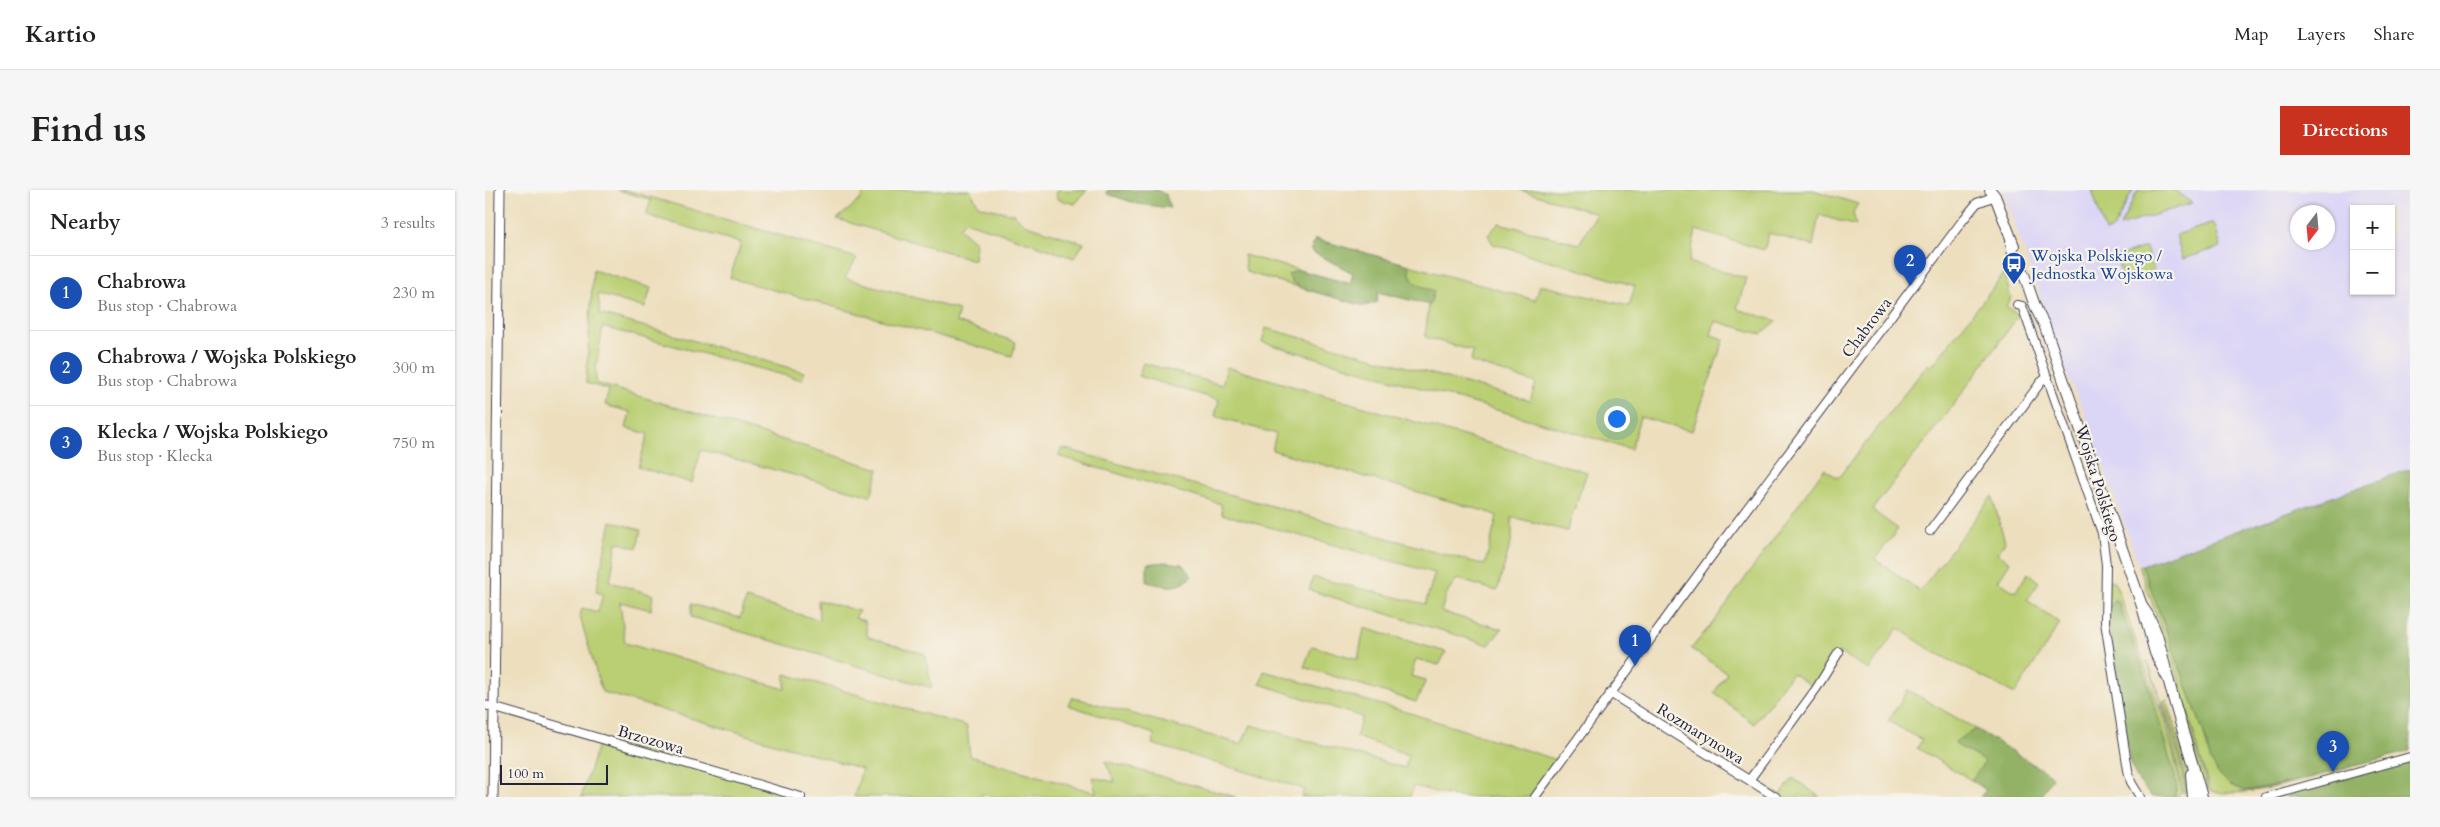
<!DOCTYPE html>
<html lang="en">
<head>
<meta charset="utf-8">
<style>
  :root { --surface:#fff; --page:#f6f6f6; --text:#222; --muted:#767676; --line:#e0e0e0; --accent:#c8321e }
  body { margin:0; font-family:Cardo,serif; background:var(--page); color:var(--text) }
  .controls { position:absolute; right:15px; top:15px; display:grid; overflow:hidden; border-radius:0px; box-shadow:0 1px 4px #0004 }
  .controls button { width:45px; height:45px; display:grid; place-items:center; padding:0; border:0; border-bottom:1px solid var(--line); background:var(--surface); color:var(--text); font:25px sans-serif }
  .compass { position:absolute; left:1805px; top:15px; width:45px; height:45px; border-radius:50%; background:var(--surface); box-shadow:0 1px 4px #0004; rotate:196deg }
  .scale { position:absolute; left:15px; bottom:12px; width:108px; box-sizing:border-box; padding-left:5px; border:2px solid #22223b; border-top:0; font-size:14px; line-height:18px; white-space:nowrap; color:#22223b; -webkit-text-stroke:4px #f7f3e8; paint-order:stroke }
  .you { position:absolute; left:1131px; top:228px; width:18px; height:18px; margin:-12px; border:4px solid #fff; border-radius:50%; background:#1a73e8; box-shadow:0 0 0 8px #1a73e833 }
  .badge { display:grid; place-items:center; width:32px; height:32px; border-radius:50%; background:var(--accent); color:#fff; font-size:16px; font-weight:700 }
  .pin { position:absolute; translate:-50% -41px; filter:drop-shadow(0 1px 2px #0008) }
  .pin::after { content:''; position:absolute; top:26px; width:18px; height:15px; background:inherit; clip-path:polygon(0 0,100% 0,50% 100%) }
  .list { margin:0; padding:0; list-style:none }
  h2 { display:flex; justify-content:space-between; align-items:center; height:65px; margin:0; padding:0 20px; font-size:21px }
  h2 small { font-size:16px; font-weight:400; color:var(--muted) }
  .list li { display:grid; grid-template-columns:32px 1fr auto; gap:15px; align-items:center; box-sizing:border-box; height:75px; padding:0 20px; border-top:1px solid var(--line) }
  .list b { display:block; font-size:19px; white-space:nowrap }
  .list p { margin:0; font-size:16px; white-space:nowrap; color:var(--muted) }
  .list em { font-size:16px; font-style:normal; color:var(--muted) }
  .map { position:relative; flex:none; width:1925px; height:607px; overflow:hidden; border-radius:0px }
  header { display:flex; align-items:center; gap:30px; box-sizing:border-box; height:70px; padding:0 25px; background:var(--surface); border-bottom:1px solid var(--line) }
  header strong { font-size:24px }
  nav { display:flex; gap:28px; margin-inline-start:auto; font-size:18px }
  .intro { display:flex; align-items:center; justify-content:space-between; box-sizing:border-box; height:120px; padding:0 30px }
  h1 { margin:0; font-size:35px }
  .button { padding:12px 22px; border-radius:0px; background:var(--accent); color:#fff; font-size:18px; font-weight:700 }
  main { display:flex; gap:30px; padding:0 30px }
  aside { flex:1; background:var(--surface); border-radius:0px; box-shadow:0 1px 4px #0004 }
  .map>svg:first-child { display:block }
</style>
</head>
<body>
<header>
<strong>Kartio</strong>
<nav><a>Map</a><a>Layers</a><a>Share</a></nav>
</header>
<div class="intro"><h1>Find us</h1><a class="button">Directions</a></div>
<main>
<aside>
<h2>Nearby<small>3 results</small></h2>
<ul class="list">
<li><span class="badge" style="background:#1a4fb4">1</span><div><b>Chabrowa</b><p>Bus stop · Chabrowa</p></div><em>230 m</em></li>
<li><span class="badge" style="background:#1a4fb4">2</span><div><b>Chabrowa / Wojska Polskiego</b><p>Bus stop · Chabrowa</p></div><em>300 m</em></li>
<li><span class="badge" style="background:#1a4fb4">3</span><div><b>Klecka / Wojska Polskiego</b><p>Bus stop · Klecka</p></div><em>750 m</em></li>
</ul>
</aside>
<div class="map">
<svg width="1925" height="607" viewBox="0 0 1925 607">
  <rect width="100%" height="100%" fill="#f7f3e8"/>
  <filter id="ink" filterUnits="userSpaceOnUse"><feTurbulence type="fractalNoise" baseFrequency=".02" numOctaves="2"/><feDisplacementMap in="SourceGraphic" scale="10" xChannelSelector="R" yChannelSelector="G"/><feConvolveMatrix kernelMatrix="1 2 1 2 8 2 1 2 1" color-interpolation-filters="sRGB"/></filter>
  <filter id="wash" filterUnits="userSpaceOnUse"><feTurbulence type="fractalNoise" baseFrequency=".0096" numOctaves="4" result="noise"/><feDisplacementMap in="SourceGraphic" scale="20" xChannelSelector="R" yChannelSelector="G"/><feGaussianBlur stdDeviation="1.12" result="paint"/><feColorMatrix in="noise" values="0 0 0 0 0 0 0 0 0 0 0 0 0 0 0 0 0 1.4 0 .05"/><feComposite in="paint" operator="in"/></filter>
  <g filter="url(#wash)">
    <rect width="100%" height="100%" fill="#eddfbe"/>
    <path fill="#dcd6f6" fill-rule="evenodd" d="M1518 0H1925V279L1654 376 1598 218 1583 187ZM1869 19H1906V101H1869ZM1812 22H1842V52H1812Z"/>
    <g fill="#bacf73" stroke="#6e7857">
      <path d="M132 0H141L372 68 360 88 474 120 471 132 531 152 527 166 245 88 256 53 161 25 166 10Z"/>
      <path d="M380 0H485L494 16 529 24 539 34 599 53 589 68 480 31 474 38 491 53 489 70 352 29 375 10Z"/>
      <path d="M571 0H602L590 14 572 9Z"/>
      <path d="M1035 0H1328L1373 14 1368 22 1371 36 1334 25 1328 56 1284 43 1279 60 1211 40 1204 72 1261 88 1252 119 1292 131 1276 144 1230 131 1226 145 1239 149 1207 241 1155 227 1146 259 777 152 781 138 1045 211 1051 193 986 172 988 161 940 147 944 114 893 102 892 112 879 116 761 82 759 65 865 94 868 83 826 61 830 49 1050 110 1055 95 1144 116 1150 96 1008 54 1003 45 1014 33 1094 54 1112 24Z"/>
      <path d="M1607 0H1648L1628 39 1620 42Z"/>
      <path d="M1653 0H1690L1707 13 1635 36Z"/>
      <path d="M1729 33 1736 57 1698 69 1691 45Z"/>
      <path d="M1661 57 1669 80 1639 90 1631 67Z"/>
      <path d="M108 80 166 98 160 118 113 104 115 124 319 182 317 190 118 137 111 177V193L394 279 386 306 216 260 207 293 153 277 163 244 141 238 145 222 120 215 124 200 101 193Z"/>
      <path d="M1519 84 1526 108 1521 116 1534 125 1469 214 1387 320 1413 339 1390 369 1435 401 1507 306 1520 352 1512 363 1525 372 1513 391 1530 402 1543 383 1554 392 1542 410 1575 433 1530 504 1449 462 1413 438 1384 480 1354 462 1331 499 1307 483 1269 534 1229 503 1242 483 1206 459 1233 426 1339 279 1353 288 1443 174 1446 177Z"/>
      <path d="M658 173 737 195 742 177 1102 282 1082 341 1027 327V348L1012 401 972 389 961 405 956 422 1017 439 1004 455 824 400 828 387 940 414 950 383 737 324 736 314 573 266 577 258 1000 375 1012 326 1006 323 787 260 791 244 730 226 734 210 653 186Z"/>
      <path d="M126 331 156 340 152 358 132 352 125 392 168 405 166 420 135 412 140 453 300 499V484L482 536 485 566 611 603 607 587 630 592 620 571 751 607H506L497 604 496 607H369L377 579 117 502 95 427 97 418 113 422 118 404 111 402Z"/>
      <path d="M1657 375 1719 543C1725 579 1732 582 1761 601L1813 591C1789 598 1748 607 1725 601L1693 487 1654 376Z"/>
      <path d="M1624 389 1630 393 1633 400 1682 539 1697 600 1692 607H1689L1692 597 1689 583 1661 489 1633 412 1629 410 1622 420Z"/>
      <path d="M261 409 334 430 333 410 374 421 370 428 380 431 383 447 440 464 447 498 206 427V414L255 428Z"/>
      <path d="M879 438 961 462 954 475 931 469 926 486 941 490 931 512 819 477 827 456 873 469Z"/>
      <path d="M1662 470 1690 551 1701 602 1698 603 1685 542Z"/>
      <path d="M779 481 925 523 1075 571 1050 607H969L929 596 925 607H817L819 599 667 554 669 544 583 515 587 507 756 554 766 535 920 578 924 565 871 547 877 527 775 494Z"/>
      <path d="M1694 495 1723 599H1717Z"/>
      <path d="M1423 500 1491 539 1471 551 1501 572 1486 590 1432 558 1437 550 1403 531Z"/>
      <path d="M1682 510 1700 566 1706 601 1702 602 1692 551 1678 511Z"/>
      <path d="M115 548 316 607H96Z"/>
      <path d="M1308 588 1335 607H1291L1265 589 1295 605Z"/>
    </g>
    <g fill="#93b265" stroke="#5a6a50">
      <path d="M622 0H672L681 5 685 18 653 14 622 4Z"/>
      <path d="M830 49 924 75C925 94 932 94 949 101L945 115 893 102 892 112 879 116 816 98 807 92 803 84 814 80 866 94 868 83 826 61Z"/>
      <path d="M1925 279V561L1813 591 1761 601 1745 595 1733 583 1725 569 1719 543 1657 375Z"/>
      <path d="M679 372 697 374 707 386C694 401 679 396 662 392V374Z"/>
      <path d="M1629 410 1633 411 1661 489 1689 583 1692 597 1689 607H1667L1652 589 1645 573 1622 420Z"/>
      <path d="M1491 539 1564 584 1567 588 1557 604 1562 607H1495L1501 600 1486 590 1500 572 1470 554 1471 551Z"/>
      <path d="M1925 571V607H1801L1814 600Z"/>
    </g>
  </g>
  <g filter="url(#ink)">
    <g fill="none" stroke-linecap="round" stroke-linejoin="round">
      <defs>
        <g id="minor">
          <path d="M1532 115 1537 116 1617 343 1621 375 1620 432 1643 580 1646 592 1655 607"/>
          <path d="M1445 341 1556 192 1563 187"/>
          <path d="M1125 503 1291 607"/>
          <path d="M0 515 316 607"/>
          <path d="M1265 589 1331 499 1354 462"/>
          <path d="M1050 607 1231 360 1478 30 1492 13 1510 6"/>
          <path d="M1781 607 1925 567"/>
        </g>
        <path id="tertiary" d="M8 607 15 0"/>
        <g id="secondary">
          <path d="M1505 0 1510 6 1529 56"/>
          <path d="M1526 52C1527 69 1533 72 1539 85 1546 102 1549 119 1559 134L1657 416 1670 463 1682 487"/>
          <path d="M1659 419C1674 440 1676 463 1683 488 1693 528 1706 567 1717 607"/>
          <path d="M1706 584 1708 607"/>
        </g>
      </defs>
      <use href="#minor" stroke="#403e4f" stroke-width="10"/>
      <use href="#tertiary" stroke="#403e4f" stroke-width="11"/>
      <use href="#secondary" stroke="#403e4f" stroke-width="12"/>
      <use href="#minor" stroke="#fff" stroke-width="8"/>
      <use href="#tertiary" stroke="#fff" stroke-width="9"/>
      <use href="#secondary" stroke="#fff" stroke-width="10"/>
    </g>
  </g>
  <defs>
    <symbol id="bus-pin" viewBox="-11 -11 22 30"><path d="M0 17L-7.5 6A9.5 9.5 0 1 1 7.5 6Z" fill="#1a4fb4" stroke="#f7f3e8"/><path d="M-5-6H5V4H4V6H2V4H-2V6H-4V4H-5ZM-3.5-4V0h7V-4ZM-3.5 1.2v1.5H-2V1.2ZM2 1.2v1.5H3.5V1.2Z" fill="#fff"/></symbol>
  </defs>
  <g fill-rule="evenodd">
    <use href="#bus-pin" x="1515" y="60" width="28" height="38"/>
  </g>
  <g text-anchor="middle" stroke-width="4.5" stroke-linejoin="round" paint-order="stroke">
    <g font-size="16" fill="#164399" stroke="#f7f3e8" text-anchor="start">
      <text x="1546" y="71">Wojska Polskiego /<tspan x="1546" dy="18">Jednostka Wojskowa</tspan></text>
    </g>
    <g font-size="16" fill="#22223b" stroke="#f7f3e8">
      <text transform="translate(1381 137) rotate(-53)" y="6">Chabrowa</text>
      <text transform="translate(1614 293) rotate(73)" y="6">Wojska Polskiego</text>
      <text transform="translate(1216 543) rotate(32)" y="6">Rozmarynowa</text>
      <text transform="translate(166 549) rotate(16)" y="6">Brzozowa</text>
    </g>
  </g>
</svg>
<div class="controls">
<button>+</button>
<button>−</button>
</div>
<svg class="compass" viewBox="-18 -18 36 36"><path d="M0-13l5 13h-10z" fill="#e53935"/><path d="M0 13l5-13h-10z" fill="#767676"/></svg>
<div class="scale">100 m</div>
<div class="you"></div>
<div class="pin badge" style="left:1150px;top:476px;background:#1a4fb4">1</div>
<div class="pin badge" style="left:1425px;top:96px;background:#1a4fb4">2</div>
<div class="pin badge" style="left:1848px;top:582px;background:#1a4fb4">3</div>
</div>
</main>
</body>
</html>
